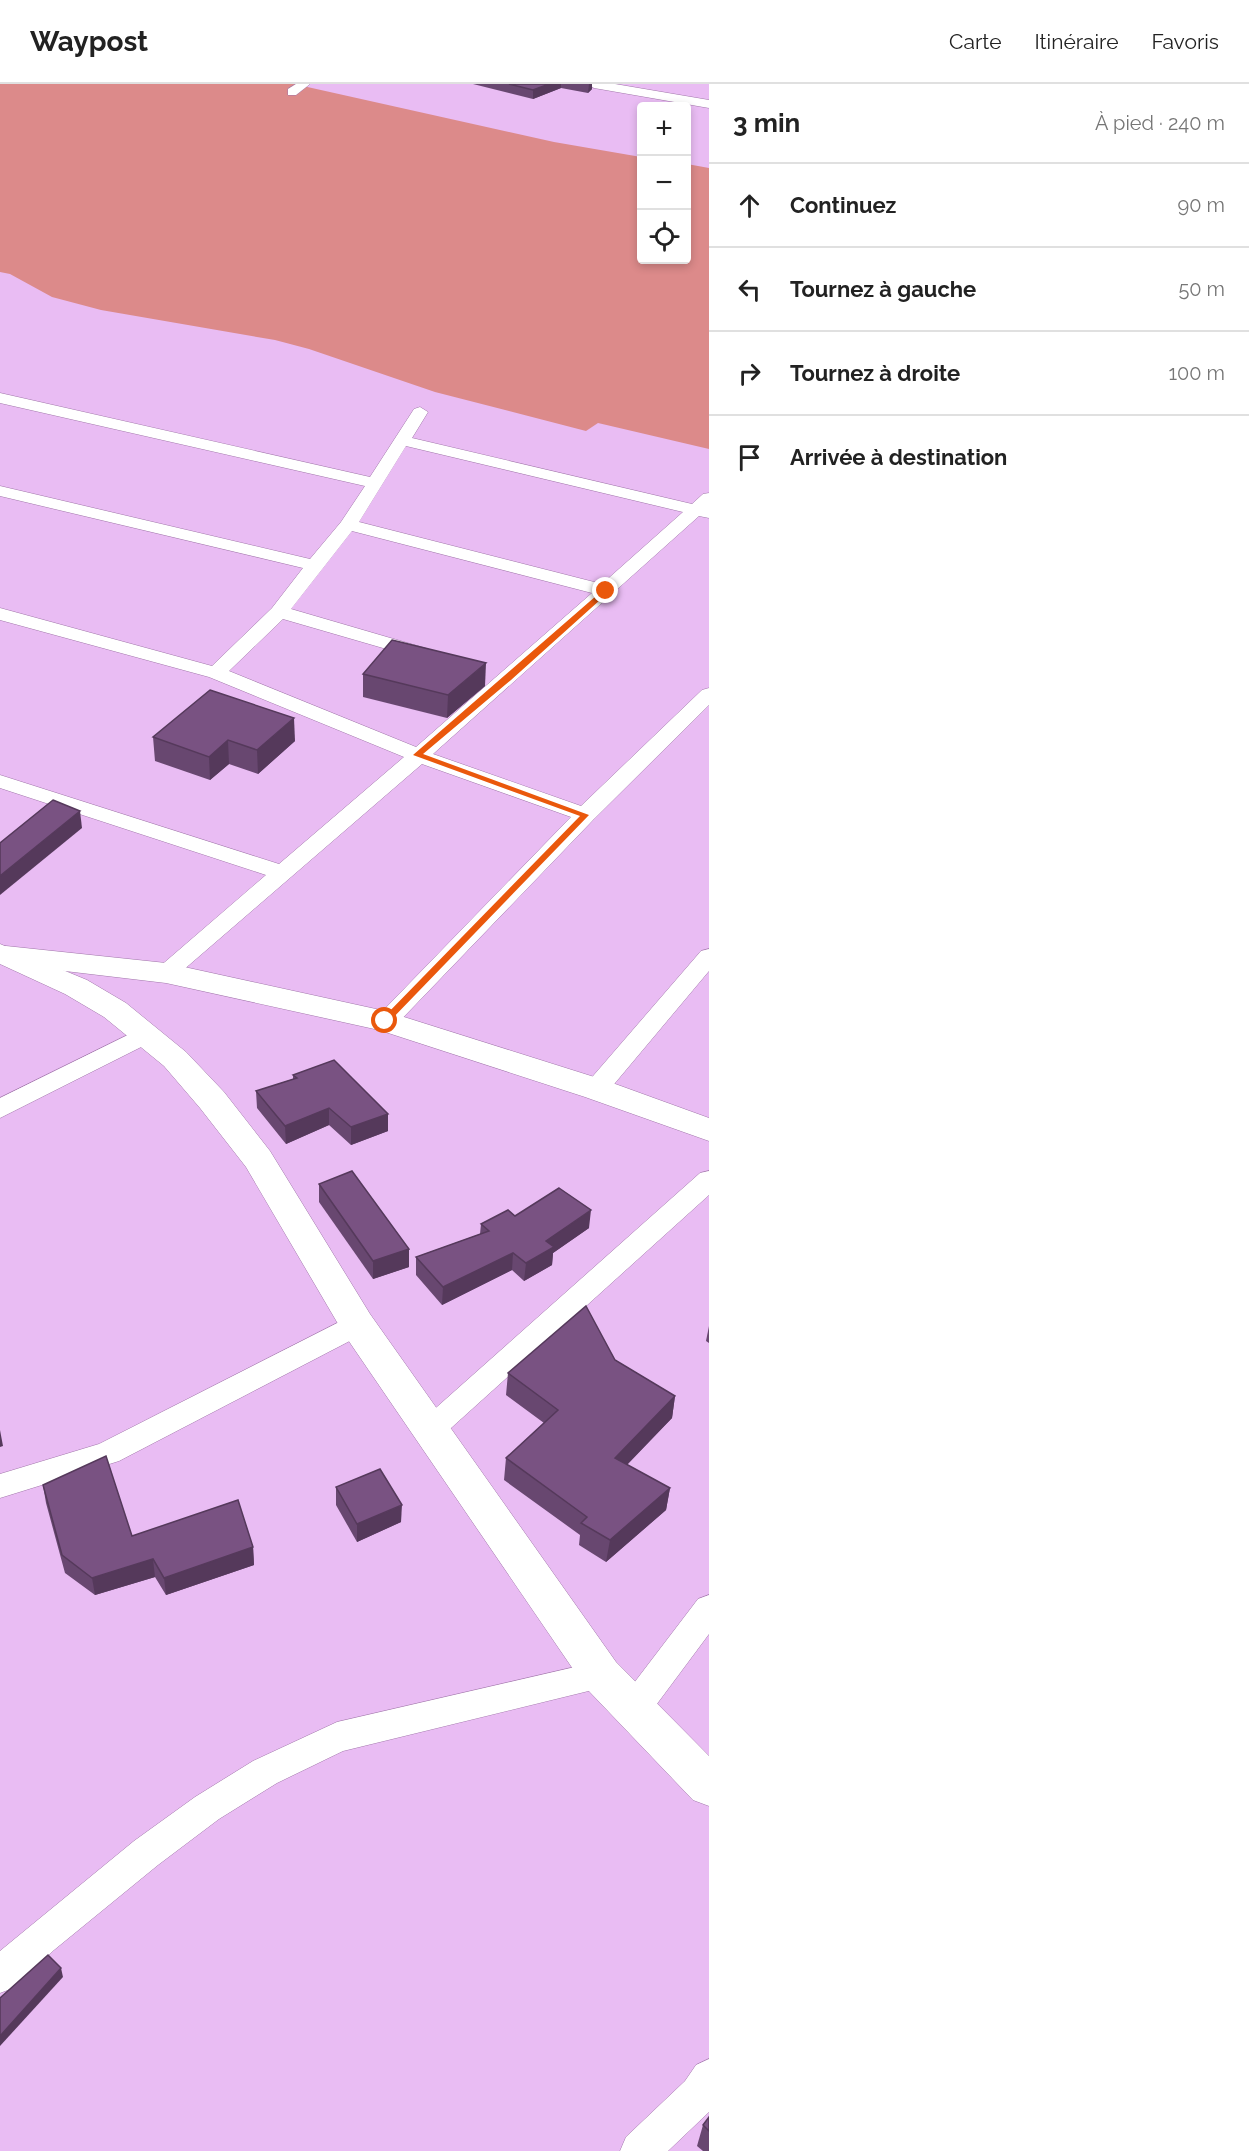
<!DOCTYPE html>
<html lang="fr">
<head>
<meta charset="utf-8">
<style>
  :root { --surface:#fff; --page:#f6f6f6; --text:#222; --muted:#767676; --line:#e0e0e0 }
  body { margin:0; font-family:Raleway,sans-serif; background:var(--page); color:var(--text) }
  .controls { position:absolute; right:18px; top:18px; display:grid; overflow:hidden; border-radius:6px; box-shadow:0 3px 9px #0003 }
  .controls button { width:54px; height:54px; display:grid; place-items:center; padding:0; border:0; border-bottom:2px solid var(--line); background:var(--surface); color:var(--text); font:30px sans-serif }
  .stop { position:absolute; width:18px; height:18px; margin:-14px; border:4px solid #ea580c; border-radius:50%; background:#fff }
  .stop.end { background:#ea580c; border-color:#fff; box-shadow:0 2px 6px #0008 }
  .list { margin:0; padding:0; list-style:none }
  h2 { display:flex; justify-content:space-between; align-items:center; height:78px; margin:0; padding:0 24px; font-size:26px }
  h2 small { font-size:20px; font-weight:400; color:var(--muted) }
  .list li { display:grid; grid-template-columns:39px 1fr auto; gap:18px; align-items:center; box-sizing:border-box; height:84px; padding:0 24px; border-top:2px solid var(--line) }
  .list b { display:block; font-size:22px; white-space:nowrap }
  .list em { font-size:20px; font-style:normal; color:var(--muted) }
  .icon { flex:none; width:33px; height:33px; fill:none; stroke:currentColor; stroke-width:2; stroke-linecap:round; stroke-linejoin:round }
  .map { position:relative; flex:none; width:709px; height:2067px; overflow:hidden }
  header { display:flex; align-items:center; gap:36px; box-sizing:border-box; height:84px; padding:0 30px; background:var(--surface); border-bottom:2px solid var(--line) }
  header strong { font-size:28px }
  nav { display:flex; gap:33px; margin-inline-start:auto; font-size:21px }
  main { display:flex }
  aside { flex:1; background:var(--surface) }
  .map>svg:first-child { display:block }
</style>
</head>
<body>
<header>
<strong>Waypost</strong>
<nav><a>Carte</a><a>Itinéraire</a><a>Favoris</a></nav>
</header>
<main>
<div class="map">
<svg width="709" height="2067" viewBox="0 0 709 2067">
  <rect width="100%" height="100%" fill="#e9bcf3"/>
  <path fill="#dc8a8a" d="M0 0H294L554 58 641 73 642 176H686L687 80 709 84V365L598 339 586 347 435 308 309 265 275 256 101 226 52 213 10 190 0 188Z"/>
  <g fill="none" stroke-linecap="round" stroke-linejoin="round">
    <defs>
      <g id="minor">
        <path d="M296 0H310L296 11H288V5Z"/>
        <path d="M588 0H615L709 16V24L594 4Z"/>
        <path d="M0 309 370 393 414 325 420 323 428 328 412 354 692 420 703 410 709 409V434L699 432 433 670 581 722 702 606 709 604V621L593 736 394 943 385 945 376 943 373 937 571 733 422 680 174 894 166 896 158 894 154 889 158 884 266 791 0 704V691L279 780 404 673 209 593 0 536V524L212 582 272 524 303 484 0 412V402L310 475 341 438 365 402 0 319ZM406 362 683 428 602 500 359 438ZM352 447 592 509 416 663 229 587 283 535 414 573H428L431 569 428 565 291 525Z"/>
        <path d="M709 865V887L605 1011 596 1013 587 1011 583 1005 587 999 701 867Z"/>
        <path d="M146 942 155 944 158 950 155 956 0 1034V1014Z"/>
        <path d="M709 1087V1111L440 1354 430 1358 420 1354 415 1346 420 1338 700 1089Z"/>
        <path d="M357 1229 367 1232 371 1240 367 1248 119 1377 0 1414V1390L99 1360Z"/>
        <path d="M709 1511V1550L645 1636 633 1641 621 1636 616 1626 621 1616 698 1515Z"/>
        <path d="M601 1577 613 1581 617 1591 613 1601 343 1667 277 1699 219 1735 158 1781 54 1866 13 1904 0 1909V1867L134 1757 195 1713 253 1677 337 1638Z"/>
        <path d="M709 1975V2028L668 2067H620L626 2053 685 1997 696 1981Z"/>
      </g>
      <path id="tertiary" d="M6 862 166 879 385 927 607 997 709 1034V1057L585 1013 379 946 166 899 6 880 0 879V863Z"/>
      <path id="secondary" d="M0 860 87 896 126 919 186 968 224 1008 270 1067 370 1230 616 1578 709 1672V1722L693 1716 586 1604 344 1250 246 1083 200 1024 164 982 104 933 65 910 0 880Z"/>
    </defs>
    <use href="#minor" stroke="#a177aa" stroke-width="1"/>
    <use href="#tertiary" stroke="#a177aa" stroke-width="1"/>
    <use href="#secondary" stroke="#a177aa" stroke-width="1"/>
    <use href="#minor" fill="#fff" fill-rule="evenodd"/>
    <use href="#tertiary" fill="#fff" fill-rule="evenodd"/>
    <use href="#secondary" fill="#fff" fill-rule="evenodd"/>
  </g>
  <g fill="#684770">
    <path d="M473 0H592V5L588 9 561 4 533 15Z"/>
    <path d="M363 590 485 602 447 634 363 613Z"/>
    <path d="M153 653 295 657 258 690 229 680 210 696 155 677Z"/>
    <path d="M293 991 388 1030V1047L351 1061 329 1041 286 1060 257 1024 256 1007 293 995Z"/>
    <path d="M319 1100 409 1165V1183L373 1195 319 1118Z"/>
    <path d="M481 1140 589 1144 553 1169 552 1181 524 1197 512 1186 442 1221 416 1191V1173L480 1150Z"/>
    <path d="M709 1242V1259L706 1257Z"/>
    <path d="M615 1276 675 1312 672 1334 627 1381 670 1404 666 1426 606 1478 579 1461 580 1451 504 1396 506 1374 544 1339 506 1311 508 1289Z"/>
    <path d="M43 1401 132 1452 253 1463 254 1481 166 1511 155 1493 95 1511 65 1489 46 1419Z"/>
    <path d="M336 1403 401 1438 357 1458 336 1421Z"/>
    <path d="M709 2033V2067H703L697 2062 703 2041Z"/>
  </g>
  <g fill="#55395b">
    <path d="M549 0H561V4L533 15V6Z"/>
    <path d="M589 0H592V5L588 9Z"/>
    <path d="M486 579 485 602 447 634 448 611Z"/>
    <path d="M294 634 295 657 258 690 257 666Z"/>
    <path d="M228 656 229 680 210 696 209 673Z"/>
    <path d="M80 727 82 744 0 811V792Z"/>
    <path d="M329 1024V1041L286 1060 285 1042Z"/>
    <path d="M388 1030V1047L351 1061V1043Z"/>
    <path d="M591 1126 589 1144 553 1169 552 1181 524 1197 526 1179 546 1157Z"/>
    <path d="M409 1165V1183L373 1195V1177Z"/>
    <path d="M513 1169 512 1186 442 1221 443 1203Z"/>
    <path d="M675 1312 672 1334 612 1396 615 1374Z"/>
    <path d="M0 1346 3 1362 0 1363Z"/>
    <path d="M670 1404 666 1426 606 1478 610 1456Z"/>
    <path d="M402 1421 401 1438 357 1458V1440Z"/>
    <path d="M253 1463 254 1481 166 1511 164 1494Z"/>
    <path d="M153 1475 155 1493 95 1511 92 1494Z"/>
    <path d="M61 1884 63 1893 0 1962V1952Z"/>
  </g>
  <g fill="#795282" stroke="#55395b" stroke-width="1.5">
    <path d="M509 0H549L533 6Z"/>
    <path d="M392 556 486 579 448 611 363 590Z"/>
    <path d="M210 606 294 634 257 666 228 656 209 673 153 653Z"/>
    <path d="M53 716 80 727 0 792V759Z"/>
    <path d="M334 976 388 1030 351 1043 329 1024 285 1042 256 1007 297 994 293 991Z"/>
    <path d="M352 1087 409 1165 373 1177 319 1100Z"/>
    <path d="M559 1104 591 1126 546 1157 554 1163 526 1179 513 1169 443 1203 416 1173 489 1147 481 1140 508 1126 515 1132Z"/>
    <path d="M586 1222 615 1276 675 1312 615 1374 670 1404 610 1456 581 1439 587 1433 506 1374 558 1326 508 1289Z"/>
    <path d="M106 1372 132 1452 238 1416 253 1463 164 1494 153 1475 92 1494 62 1471 43 1401Z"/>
    <path d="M380 1385 402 1421 357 1440 336 1403Z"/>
    <path d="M48 1871 61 1884 0 1952V1914Z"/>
    <path d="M709 2033V2047L703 2041Z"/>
  </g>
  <path fill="#ea580c" d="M604 505 610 507 511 596 423 670 589 731 388 939H382V935L580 732 413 671Z"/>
</svg>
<div class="controls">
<button>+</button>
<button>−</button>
<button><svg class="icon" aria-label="locate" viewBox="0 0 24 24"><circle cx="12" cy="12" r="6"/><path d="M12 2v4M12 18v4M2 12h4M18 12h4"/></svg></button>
</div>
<div class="stop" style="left:385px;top:937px"></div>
<div class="stop end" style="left:606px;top:507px"></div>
</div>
<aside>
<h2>3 min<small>À pied · 240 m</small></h2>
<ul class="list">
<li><svg class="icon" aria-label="ahead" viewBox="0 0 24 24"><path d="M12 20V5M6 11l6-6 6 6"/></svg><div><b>Continuez</b></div><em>90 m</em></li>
<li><svg class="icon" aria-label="left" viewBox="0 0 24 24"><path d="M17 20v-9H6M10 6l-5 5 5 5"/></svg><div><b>Tournez à gauche</b></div><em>50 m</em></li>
<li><svg class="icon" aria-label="right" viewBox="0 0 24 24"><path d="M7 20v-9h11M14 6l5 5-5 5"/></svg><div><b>Tournez à droite</b></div><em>100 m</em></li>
<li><svg class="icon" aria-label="arrive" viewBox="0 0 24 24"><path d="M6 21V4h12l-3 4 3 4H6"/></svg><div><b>Arrivée à destination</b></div></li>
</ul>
</aside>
</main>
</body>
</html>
